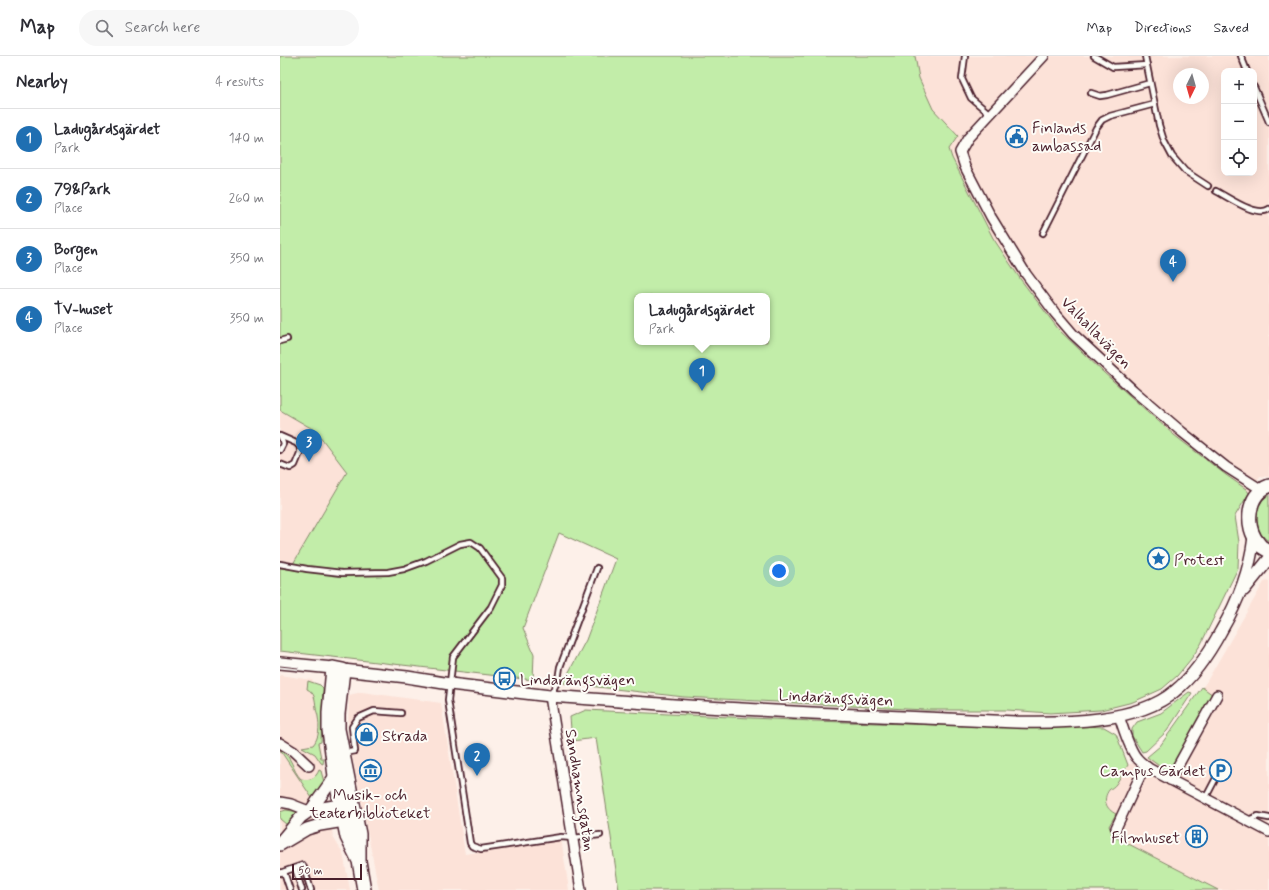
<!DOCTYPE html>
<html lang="en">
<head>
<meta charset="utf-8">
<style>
  :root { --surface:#fff; --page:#f7f7f7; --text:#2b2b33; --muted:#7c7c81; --line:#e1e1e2; --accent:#1f6fb2 }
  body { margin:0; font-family:Mynerve,sans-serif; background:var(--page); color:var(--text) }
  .controls { position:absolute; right:12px; top:12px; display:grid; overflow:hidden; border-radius:8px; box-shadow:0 4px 16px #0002 }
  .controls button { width:36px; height:36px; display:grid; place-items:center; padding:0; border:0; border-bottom:1px solid var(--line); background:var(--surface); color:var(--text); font:20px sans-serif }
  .compass { position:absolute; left:893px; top:12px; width:36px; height:36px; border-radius:50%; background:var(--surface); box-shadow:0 4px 16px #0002; rotate:185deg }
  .scale { position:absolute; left:12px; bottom:10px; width:70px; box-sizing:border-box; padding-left:4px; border:2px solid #4a1f2b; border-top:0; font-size:11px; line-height:14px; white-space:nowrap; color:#4a1f2b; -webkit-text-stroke:3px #fdfcf7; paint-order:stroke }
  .you { position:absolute; left:499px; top:515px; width:14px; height:14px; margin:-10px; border:3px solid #fff; border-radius:50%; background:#1a73e8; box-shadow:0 0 0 6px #1a73e833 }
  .badge { display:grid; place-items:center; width:26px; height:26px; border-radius:50%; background:var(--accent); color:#fff; font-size:13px; font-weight:700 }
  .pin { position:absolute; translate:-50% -33px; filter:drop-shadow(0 1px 2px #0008) }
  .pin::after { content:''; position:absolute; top:21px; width:14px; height:12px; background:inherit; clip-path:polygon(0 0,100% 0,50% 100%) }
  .popup { position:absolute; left:354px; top:237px; width:136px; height:52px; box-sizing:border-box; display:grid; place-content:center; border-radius:8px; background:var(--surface); filter:drop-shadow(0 1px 3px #0005); font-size:13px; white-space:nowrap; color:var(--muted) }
  .popup b { font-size:15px; color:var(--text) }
  .popup::after { content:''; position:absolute; left:50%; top:100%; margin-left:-8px; border:8px solid transparent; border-top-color:var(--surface) }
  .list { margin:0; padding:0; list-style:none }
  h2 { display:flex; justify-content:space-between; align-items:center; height:52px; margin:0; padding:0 16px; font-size:17px }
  h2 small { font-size:13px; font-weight:400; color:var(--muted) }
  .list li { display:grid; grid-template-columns:26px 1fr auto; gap:12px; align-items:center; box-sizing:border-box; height:60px; padding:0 16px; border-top:1px solid var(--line) }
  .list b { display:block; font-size:15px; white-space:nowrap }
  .list p { margin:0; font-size:13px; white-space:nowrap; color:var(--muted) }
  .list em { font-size:13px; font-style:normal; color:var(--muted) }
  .icon { flex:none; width:22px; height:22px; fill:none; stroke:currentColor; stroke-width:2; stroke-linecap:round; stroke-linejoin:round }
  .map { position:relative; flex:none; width:989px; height:834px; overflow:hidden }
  header { display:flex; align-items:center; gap:24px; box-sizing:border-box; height:56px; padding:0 20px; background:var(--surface); border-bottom:1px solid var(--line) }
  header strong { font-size:19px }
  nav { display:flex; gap:22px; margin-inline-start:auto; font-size:14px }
  .search { width:280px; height:36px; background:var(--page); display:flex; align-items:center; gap:10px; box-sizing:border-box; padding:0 14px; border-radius:22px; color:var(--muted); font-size:15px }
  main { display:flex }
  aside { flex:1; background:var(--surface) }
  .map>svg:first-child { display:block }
</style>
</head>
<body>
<header>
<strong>Map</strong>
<div class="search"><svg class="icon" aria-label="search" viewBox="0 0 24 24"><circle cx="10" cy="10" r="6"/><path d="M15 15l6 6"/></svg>Search here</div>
<nav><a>Map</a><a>Directions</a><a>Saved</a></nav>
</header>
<main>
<aside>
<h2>Nearby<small>4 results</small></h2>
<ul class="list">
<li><span class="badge">1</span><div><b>Ladugårdsgärdet</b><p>Park</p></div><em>140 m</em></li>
<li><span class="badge">2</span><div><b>79&amp;Park</b><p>Place</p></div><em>260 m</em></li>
<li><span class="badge">3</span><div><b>Borgen</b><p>Place</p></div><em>350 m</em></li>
<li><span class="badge">4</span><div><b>TV-huset</b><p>Place</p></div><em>350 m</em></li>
</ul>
</aside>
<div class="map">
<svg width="989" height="834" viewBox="0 0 989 834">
  <rect width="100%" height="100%" fill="#fdf0e9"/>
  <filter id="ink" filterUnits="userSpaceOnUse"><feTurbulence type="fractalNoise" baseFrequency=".025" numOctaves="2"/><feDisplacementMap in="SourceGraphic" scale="8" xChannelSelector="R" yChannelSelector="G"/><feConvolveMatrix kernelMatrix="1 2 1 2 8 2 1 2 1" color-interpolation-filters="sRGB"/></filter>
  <g filter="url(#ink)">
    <g fill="#fce2d8" fill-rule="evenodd">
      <path d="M635 0H989V421L980 420 969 437 966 433 946 419 894 379 823 316 779 274 741 224 713 182 672 102 669 93 678 80 653 53 639 22ZM944 15H974V117H944ZM899 18H923V42H899Z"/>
      <path d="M0 354 36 375 67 416 10 514 0 512Z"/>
      <path d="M989 525V834H938L833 780 829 771 832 756 826 749V742L831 732 835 730 848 709 867 701 880 690 927 625 984 526Z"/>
      <path d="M0 619 32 624 41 634 40 686 53 781 63 797 70 834H0Z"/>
      <path d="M82 636 161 647 185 798 279 784 282 788 289 834H99L68 679 69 639Z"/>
    </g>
    <g fill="#c2eda9" stroke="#86866a" fill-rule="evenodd">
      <path d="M0 0H635L639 22 653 53 678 80 669 93 672 102 713 182 741 224 779 274 823 316 894 379 946 419 966 433 969 437 955 460 959 486 958 512 921 588 911 603 897 620 882 633 853 646 821 654 770 657 727 654H645L404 641 283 627 306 584 336 503 279 477 243 572 254 598 253 624 0 595V512L10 513 67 416 36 375 0 354ZM357 240H487V286H357Z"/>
      <path d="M989 439V485C971 475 971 450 989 439Z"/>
      <path d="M28 625 40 629 43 632 41 686 38 687 41 702H44L43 708 41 707 35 698 22 691 33 689C39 682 40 671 38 661 38 658 36 655 36 652 35 643 35 637 27 633Z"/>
      <path d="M922 631 933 639 890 718 867 701 880 690Z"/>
      <path d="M909 636 912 637 887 675 866 695 862 696 852 680V673L857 666 881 657Z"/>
      <path d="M306 654 533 665 753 672 803 670 824 671 836 678 848 709C844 715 840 722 836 728 834 731 831 732 829 734 822 744 826 753 836 758L829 770 833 780 938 834H339L316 682 292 685 290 661Z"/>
      <path d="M0 694C14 702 11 713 21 723 30 725 36 722 39 714L41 715 44 726 37 738 32 742Z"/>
      <path d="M6 754 19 756 7 769 0 763V756Z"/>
    </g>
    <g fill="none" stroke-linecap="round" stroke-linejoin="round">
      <defs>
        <g id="service">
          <path d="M685 0 682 23 691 42 710 58"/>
          <path d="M814 0 833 11 867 9"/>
          <path d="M865 0 879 69 884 85 892 100 905 115 928 130"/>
          <path d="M961 0 967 15"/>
          <path d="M974 31 989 66"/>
          <path d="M811 37 820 40 827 39 870 27"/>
          <path d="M936 135C948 141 977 162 989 153"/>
          <path d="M763 177 816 72 822 64 830 60 875 48"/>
          <path d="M0 285 7 283"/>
          <path d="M0 380 16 387 20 391V397L15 409 10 412 0 408"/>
          <path d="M0 394 3 388 1 381"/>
          <path d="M0 508 27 513 62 517 108 516 124 513 146 505 180 488 191 486 200 492 222 522V529L211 551 173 601 168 644 190 787 192 790 201 793 281 781 293 782 320 779"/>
          <path d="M270 640 278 624 280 611 317 512"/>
          <path d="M64 697 75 695 72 671 78 662 94 655 121 657"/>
          <path d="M925 743 936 722"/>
          <path d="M968 764 978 760 989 762"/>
          <path d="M15 812 22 834"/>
          <path d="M4 816 10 834"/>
          <path d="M0 817 23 809 31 834"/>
        </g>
        <g id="minor">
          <path d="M764 0 688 82 680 96 685 111 711 161 746 218 775 257 793 278 853 334 902 376 946 411 982 434"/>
          <path d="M270 640 301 834"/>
          <path d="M839 660C843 671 849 693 857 702 860 706 865 709 870 713L989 776"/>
          <path d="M0 687 13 695 29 710"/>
          <path d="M890 724 937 639"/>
          <path d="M0 746 11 748 29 755"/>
          <path d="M836 772 862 716 867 711"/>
        </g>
        <g id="tertiary">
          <path d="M964 534 989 503"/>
          <path d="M0 607 53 612"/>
          <path d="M63 614 127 621 170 628 270 640 408 650 532 657 736 666C783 667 858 667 895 635 915 619 929 597 941 575 958 546 970 514 974 481"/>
          <path d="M31 754 60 749"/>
          <path d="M0 786 21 761 31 754 55 720"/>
          <path d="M0 789 27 773 40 769 64 765"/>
        </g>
        <g id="secondary">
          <path d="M989 430C967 438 964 471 979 488 981 491 985 493 989 495"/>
          <path d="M79 805 67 781 55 720 49 674V656L53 612 63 614 58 658V673L79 778V805L84 834"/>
        </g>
      </defs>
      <use href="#service" stroke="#4a1f2b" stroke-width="8"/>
      <use href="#minor" stroke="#4a1f2b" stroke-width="12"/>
      <use href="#tertiary" stroke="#4a1f2b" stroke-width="14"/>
      <use href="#secondary" stroke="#4a1f2b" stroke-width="16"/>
      <use href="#service" stroke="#fdfcf7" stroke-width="4.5"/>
      <use href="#minor" stroke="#fdfcf7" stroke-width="9"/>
      <use href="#tertiary" stroke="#fdfcf7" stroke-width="11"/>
      <use href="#secondary" stroke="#fdfcf7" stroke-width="13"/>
      <path stroke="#4a1f2b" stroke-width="1" d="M0 610 18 612"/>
    </g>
  </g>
  <defs>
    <symbol id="civic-ring" viewBox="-11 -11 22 22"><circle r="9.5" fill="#fdfcf7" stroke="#1f6fb2" stroke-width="1.5"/><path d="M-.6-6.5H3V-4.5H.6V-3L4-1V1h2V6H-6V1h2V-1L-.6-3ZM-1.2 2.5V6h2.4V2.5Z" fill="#1f6fb2"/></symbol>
    <symbol id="sight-ring" viewBox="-11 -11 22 22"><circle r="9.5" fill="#fdfcf7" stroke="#1f6fb2" stroke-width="1.5"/><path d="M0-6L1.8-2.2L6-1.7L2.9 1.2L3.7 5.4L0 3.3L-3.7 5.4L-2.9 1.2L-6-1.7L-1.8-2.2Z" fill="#1f6fb2"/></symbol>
    <symbol id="bus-ring" viewBox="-11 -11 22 22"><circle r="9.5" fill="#fdfcf7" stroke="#1f6fb2" stroke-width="1.5"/><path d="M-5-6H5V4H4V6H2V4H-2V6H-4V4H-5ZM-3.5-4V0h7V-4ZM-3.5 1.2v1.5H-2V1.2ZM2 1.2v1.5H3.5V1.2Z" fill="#1f6fb2"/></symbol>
    <symbol id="shop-ring" viewBox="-11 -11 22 22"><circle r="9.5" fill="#fdfcf7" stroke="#1f6fb2" stroke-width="1.5"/><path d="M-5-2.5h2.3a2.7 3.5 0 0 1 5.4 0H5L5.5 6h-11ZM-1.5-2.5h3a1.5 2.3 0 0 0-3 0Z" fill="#1f6fb2"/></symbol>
    <symbol id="museum-ring" viewBox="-11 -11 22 22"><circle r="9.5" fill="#fdfcf7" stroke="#1f6fb2" stroke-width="1.5"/><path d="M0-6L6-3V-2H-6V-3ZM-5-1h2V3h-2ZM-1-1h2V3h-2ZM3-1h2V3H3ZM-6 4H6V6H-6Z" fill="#1f6fb2"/></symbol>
    <symbol id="parking-ring" viewBox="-11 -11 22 22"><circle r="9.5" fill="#fdfcf7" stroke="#1f6fb2" stroke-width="1.5"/><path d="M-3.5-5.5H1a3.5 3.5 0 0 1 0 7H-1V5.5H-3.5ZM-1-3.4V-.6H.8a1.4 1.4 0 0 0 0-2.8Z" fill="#1f6fb2"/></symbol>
    <symbol id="building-ring" viewBox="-11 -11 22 22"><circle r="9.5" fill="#fdfcf7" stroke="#1f6fb2" stroke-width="1.5"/><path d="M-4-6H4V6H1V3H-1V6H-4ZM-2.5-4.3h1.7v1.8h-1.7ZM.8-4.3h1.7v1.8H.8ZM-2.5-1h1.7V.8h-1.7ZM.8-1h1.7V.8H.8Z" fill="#1f6fb2"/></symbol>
  </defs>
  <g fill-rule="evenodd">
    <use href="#civic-ring" x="724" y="68" width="25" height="25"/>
    <use href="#sight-ring" x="866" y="490" width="25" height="25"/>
    <use href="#bus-ring" x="212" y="610" width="25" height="25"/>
    <use href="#shop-ring" x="74" y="666" width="25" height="25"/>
    <use href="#museum-ring" x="78" y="702" width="25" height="25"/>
    <use href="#parking-ring" x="928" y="702" width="25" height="25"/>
    <use href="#building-ring" x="904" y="768" width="25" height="25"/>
  </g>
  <g text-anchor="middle" stroke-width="4" stroke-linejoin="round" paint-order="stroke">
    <g font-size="16" fill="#4a1f2b" stroke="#fdfcf7" text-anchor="start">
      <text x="752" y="77">Finlands<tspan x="752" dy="18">ambassad</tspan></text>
      <text x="894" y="509">Protest</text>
      <text x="240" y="629">Lindarängsvägen</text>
      <text x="102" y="685">Strada</text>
      <text x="926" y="720" text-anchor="end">Campus Gärdet</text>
      <text x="90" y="744" text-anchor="middle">Musik- och<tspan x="90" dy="18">teaterbiblioteket</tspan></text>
      <text x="900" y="787" text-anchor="end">Filmhuset</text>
    </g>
    <g font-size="16" fill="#4a1f2b" stroke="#fdfcf7">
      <text transform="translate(817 276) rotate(46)" y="6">Valhallavägen</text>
      <text transform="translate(556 641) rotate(3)" y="6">Lindarängsvägen</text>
      <text transform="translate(301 734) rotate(81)" y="6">Sandhamnsgatan</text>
    </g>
  </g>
</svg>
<div class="controls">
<button>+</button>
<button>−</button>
<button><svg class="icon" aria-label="locate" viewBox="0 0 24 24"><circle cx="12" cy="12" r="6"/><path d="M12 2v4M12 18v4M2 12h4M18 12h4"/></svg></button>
</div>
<svg class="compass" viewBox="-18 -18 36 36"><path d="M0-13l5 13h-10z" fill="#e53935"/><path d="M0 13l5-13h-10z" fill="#7c7c81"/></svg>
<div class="scale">50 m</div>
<div class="you"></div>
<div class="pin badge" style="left:422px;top:335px">1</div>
<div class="popup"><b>Ladugårdsgärdet</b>Park</div>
<div class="pin badge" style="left:197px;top:720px">2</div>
<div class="pin badge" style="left:29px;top:406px">3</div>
<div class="pin badge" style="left:893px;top:226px">4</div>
</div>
</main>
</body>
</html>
